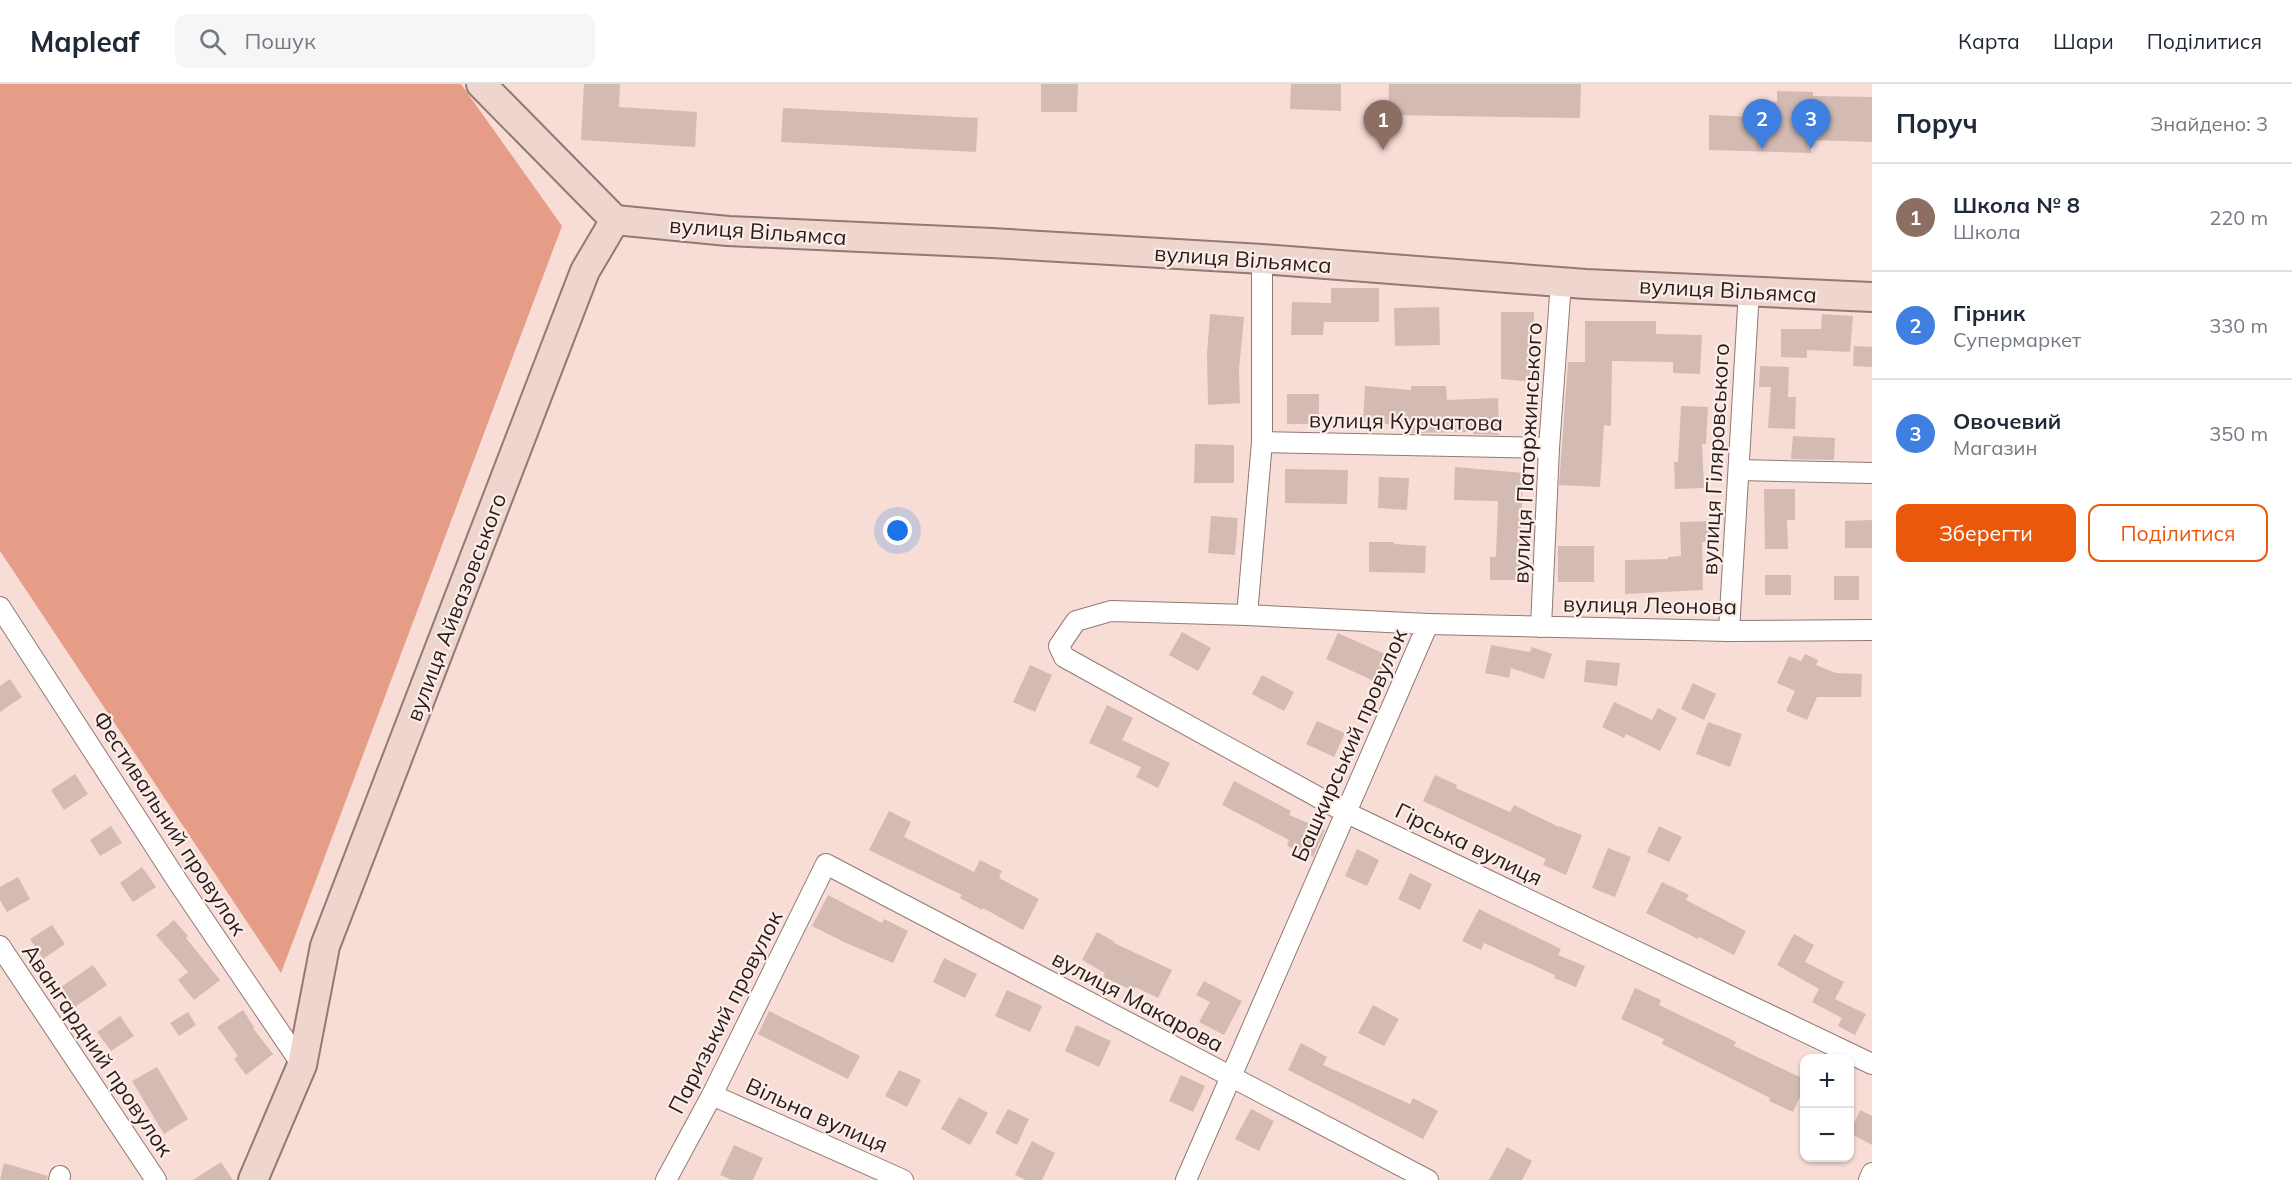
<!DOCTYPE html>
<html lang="uk">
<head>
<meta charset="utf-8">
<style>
  :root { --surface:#fff; --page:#f6f6f7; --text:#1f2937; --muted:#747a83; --line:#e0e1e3; --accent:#ea580c }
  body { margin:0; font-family:Mulish,sans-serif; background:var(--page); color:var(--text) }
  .controls { position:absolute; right:18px; bottom:18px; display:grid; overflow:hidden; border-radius:12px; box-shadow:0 2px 4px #0004 }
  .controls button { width:54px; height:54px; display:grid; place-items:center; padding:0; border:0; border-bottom:2px solid var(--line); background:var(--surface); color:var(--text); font:30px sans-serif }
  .you { position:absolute; left:898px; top:447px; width:21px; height:21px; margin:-15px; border:4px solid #fff; border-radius:50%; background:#1a73e8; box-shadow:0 0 0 9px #1a73e833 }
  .badge { display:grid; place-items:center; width:39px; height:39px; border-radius:50%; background:var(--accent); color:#fff; font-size:20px; font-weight:700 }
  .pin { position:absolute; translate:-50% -50px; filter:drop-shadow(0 2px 3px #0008) }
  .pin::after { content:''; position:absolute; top:32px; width:21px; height:18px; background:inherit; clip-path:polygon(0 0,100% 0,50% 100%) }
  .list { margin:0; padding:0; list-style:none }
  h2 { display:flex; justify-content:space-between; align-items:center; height:78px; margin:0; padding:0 24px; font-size:26px }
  h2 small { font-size:20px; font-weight:400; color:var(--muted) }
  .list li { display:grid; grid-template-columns:39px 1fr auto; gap:18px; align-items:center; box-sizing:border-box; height:108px; padding:0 24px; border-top:2px solid var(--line) }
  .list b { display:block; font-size:22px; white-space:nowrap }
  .list p { margin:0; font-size:20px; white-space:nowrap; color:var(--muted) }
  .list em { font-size:20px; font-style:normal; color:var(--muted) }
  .actions { display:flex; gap:12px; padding:18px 24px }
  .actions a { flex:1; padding:14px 0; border:2px solid var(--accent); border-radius:12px; text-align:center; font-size:21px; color:var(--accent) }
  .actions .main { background:var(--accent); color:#fff }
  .icon { flex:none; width:33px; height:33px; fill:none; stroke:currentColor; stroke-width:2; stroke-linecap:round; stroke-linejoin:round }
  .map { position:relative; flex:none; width:1872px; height:1096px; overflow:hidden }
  header { display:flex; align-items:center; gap:36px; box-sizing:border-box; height:84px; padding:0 30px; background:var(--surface); border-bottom:2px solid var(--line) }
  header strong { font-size:28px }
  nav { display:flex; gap:33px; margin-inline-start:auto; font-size:21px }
  .search { width:420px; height:54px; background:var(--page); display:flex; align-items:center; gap:15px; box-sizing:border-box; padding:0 21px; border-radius:12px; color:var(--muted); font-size:22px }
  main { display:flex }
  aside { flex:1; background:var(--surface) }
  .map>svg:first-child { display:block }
</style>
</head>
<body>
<header>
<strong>Mapleaf</strong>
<div class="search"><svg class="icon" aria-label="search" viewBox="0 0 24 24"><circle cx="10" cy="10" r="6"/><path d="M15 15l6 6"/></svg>Пошук</div>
<nav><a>Карта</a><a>Шари</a><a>Поділитися</a></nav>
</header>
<main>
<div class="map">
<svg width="1872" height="1096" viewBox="0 0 1872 1096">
  <rect width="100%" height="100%" fill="#f7ddd6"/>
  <path fill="#e59d87" d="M0 0H461L562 142 281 889 0 467Z"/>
  <g fill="#d3bbb3">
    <path d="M584 0H620L619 23 697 28 695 63 581 56Z"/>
    <path d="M1041 0H1078L1077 28H1041Z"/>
    <path d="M1291 0H1341V27L1290 25Z"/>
    <path d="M1389 0H1581L1580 34 1388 31Z"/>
    <path d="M1777 7 1813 8V12L1872 13V58L1811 56V69L1709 66V31L1754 33V17L1777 18Z"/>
    <path d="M783 24 978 34 976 68 781 58Z"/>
    <path d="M1331 204H1379V238H1324L1323 251H1291L1292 218 1331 219Z"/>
    <path d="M1439 223 1440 261 1395 262 1394 224Z"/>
    <path d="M1501 228H1534V274H1537L1535 298 1501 295Z"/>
    <path d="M1210 230 1244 233 1239 286 1240 319 1208 321 1207 269Z"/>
    <path d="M1822 230 1853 232 1850 268 1807 266V274L1781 273V245H1821Z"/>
    <path d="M1585 237H1656V250L1702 251 1700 290 1673 289V278L1612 277 1611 342 1604 341 1600 403 1559 401 1568 278H1585Z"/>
    <path d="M1854 262 1872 263V283L1853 282Z"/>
    <path d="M1760 282 1789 283 1788 313H1796L1795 345 1768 344 1771 303H1759Z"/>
    <path d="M1365 302 1411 306V302H1446L1447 316 1498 314 1499 351 1473 350V348L1411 349V342L1363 338Z"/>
    <rect x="1287" y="310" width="32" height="30"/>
    <path d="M1681 322 1708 323 1706 360H1702L1704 404 1675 405 1674 378H1678Z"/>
    <path d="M1793 352 1835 354 1834 376 1791 375Z"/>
    <path d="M1195 360 1234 361V399H1194Z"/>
    <path d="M1455 383 1523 389 1519 496H1490V473H1496L1498 417 1454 416Z"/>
    <path d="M1285 385 1348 386 1347 420 1285 419Z"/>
    <path d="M1379 393 1409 394 1407 426 1378 424Z"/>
    <path d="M1764 405H1795V436H1787L1788 465H1765Z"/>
    <path d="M1211 432 1238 434 1235 471 1208 469Z"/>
    <path d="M1872 436V464H1845V437Z"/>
    <path d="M1716 437 1717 458H1702L1703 506 1625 510V476L1668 475V473L1681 472 1680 438Z"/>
    <path d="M1369 458H1394V460L1426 462 1425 489 1369 488Z"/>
    <rect x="1558" y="462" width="36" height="36"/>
    <rect x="1765" y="491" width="26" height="20"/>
    <rect x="1834" y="492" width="25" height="24"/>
    <path d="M1182 548 1211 564 1198 587 1169 571Z"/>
    <path d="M1338 549 1389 572 1376 598 1326 575Z"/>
    <path d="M1491 561 1530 568 1532 563 1552 570 1544 595 1511 584 1509 594 1485 589Z"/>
    <path d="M1805 570 1818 576 1816 581 1836 589 1862 590 1861 613H1817L1807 636 1786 627 1795 607 1777 599 1789 572 1801 577Z"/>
    <path d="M1586 576 1620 579 1617 602 1584 598Z"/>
    <path d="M1030 581 1052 591 1035 628 1013 618Z"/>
    <path d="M1262 591 1294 608 1284 627 1252 610Z"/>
    <path d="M10 595 22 613 0 628V602Z"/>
    <path d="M1693 599 1716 610 1704 636 1681 625Z"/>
    <path d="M1614 618 1652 636 1658 624 1677 634 1660 667 1626 650 1624 654 1602 643Z"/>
    <path d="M1107 621 1133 634 1122 656 1170 679 1158 704 1136 693 1141 683 1089 659Z"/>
    <path d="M1317 637 1345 649 1334 673 1306 660Z"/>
    <path d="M1708 638 1742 650 1730 683 1696 670Z"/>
    <path d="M75 690 88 710 64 726 51 706Z"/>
    <path d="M1435 691 1457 701 1456 704 1510 728 1514 721 1559 743V742L1582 751 1566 791 1543 781 1546 775 1423 717Z"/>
    <path d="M1234 697 1291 727 1289 731 1325 746 1313 773 1287 762 1289 756 1222 721Z"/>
    <path d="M889 727 911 738 904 753 974 788 980 776 1002 787 999 794 1039 815 1023 846 983 824 982 826 960 814 962 811 869 766Z"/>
    <path d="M111 742 122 759 100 772 90 756Z"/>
    <path d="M1659 742 1682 753 1669 778 1647 768Z"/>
    <path d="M1608 764 1631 773 1615 813 1592 804Z"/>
    <path d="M1357 765 1379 776 1367 802 1345 792Z"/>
    <path d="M142 783 156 803 133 818 120 799Z"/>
    <path d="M1410 789 1432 800 1420 826 1398 815Z"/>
    <path d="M18 793 30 815 7 828 0 816V803Z"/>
    <path d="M1662 798 1689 811 1686 816 1746 847 1734 871 1699 853 1698 855 1646 829Z"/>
    <path d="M828 811 882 839 884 835 908 847 893 879 844 858 812 842Z"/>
    <path d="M1479 825 1561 865 1558 871 1585 882 1576 903 1554 894 1555 891 1484 859 1481 866 1462 857Z"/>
    <path d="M174 836 188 852 186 854 220 896 194 916 178 896 188 888 156 851Z"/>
    <path d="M52 841 65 860 43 875 30 855Z"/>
    <path d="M1097 848 1115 858 1114 859 1172 886 1158 914 1135 903 1134 907 1103 893 1105 889 1082 876Z"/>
    <path d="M1794 850 1814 861 1805 878 1844 898 1835 915 1866 930 1855 951 1838 942 1842 934 1812 918 1819 905 1777 881Z"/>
    <path d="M944 874 977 890 965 914 933 898Z"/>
    <path d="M93 881 107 901 75 923 61 903Z"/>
    <path d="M1204 897 1242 917 1224 951 1199 938 1210 918 1196 911Z"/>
    <path d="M1635 904 1661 916 1659 921 1707 944 1736 958 1734 962 1804 995V1004L1793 1028 1769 1017 1770 1014 1662 960 1664 955 1621 935Z"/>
    <path d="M1007 906 1042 922 1030 948 995 932Z"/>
    <path d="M1373 921 1399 935 1384 962 1358 949Z"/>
    <path d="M243 926 254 943 253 944 273 970 246 991 234 975 238 972 217 943Z"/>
    <path d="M769 927 860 972 848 995 758 950Z"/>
    <path d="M188 928 196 941 179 952 170 939Z"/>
    <path d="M120 932 134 952 111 967 97 948Z"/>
    <path d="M1076 941 1111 957 1099 983 1065 967Z"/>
    <path d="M1301 959 1327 973 1323 981 1410 1020 1413 1014 1438 1027 1423 1055 1288 986Z"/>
    <path d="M157 983 188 1035 164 1050 132 997Z"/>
    <path d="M899 986 921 996 907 1023 885 1012Z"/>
    <path d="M1181 991 1205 1002 1193 1028 1169 1017Z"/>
    <path d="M959 1013 988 1029 970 1061 941 1045Z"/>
    <path d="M1008 1025 1029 1035 1017 1061 995 1049Z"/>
    <path d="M1251 1025 1274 1037 1259 1067 1235 1055Z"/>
    <path d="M1860 1026 1872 1032V1061L1850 1049Z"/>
    <path d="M1032 1057 1055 1069 1042 1096H1026L1015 1091Z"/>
    <path d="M734 1061 763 1074 753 1096H732L720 1091Z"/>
    <path d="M1507 1063 1532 1077 1522 1096H1489Z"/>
    <path d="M221 1078 233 1096H193Z"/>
    <path d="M4 1079 48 1092 47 1096H0Z"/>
  </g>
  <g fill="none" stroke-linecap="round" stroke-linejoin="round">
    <defs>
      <g id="street">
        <path d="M1262 358 1549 364"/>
        <path d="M1739 386 1872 389"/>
        <path d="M0 523 178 798 302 981"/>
        <path d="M1247 531 1111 527 1076 537 1059 562 1064 573 1345 728 1872 980"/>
        <path d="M1428 540 1729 547 1872 546"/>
        <path d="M1541 543 1549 364 1561 198"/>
        <path d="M1729 547 1749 206"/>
        <path d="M0 862 156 1096"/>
        <path d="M712 1011 903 1096"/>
        <path d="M59 1096 60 1092"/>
        <path d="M666 1096 712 1011 826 780 1428 1096"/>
        <path d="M1186 1096 1428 540 1247 531 1262 358V175"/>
        <path d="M1869 1096 1872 1089"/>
      </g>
      <g id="secondary">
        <path d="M481 0 615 136"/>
        <path d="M615 136 728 147 992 159 1262 175 1586 200 1872 213"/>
        <path d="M253 1096 302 981 325 862 585 187 615 136"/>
      </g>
    </defs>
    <use href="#street" stroke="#907a73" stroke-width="22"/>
    <use href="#secondary" stroke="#907a73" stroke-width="32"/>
    <use href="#street" stroke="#fff" stroke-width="20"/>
    <use href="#secondary" stroke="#eed6ce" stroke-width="28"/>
  </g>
  <g text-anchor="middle" stroke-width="4.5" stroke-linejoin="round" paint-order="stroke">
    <g font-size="22" fill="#261d1a" stroke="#fdede8">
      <text transform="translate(758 147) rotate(4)" y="8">вулиця Вільямса</text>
      <text transform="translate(1243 175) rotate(4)" y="8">вулиця Вільямса</text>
      <text transform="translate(1728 206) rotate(3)" y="8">вулиця Вільямса</text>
      <text transform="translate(1406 337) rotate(1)" y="8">вулиця Курчатова</text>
      <text transform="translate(1527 369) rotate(-87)" y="8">вулиця Паторжинського</text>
      <text transform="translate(1715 375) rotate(-87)" y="8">вулиця Гіляровського</text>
      <text transform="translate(1650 521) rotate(1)" y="8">вулиця Леонова</text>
      <text transform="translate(456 523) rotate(-69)" y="8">вулиця Айвазовського</text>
      <text transform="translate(1349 661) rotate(-66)" y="8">Башкирський провулок</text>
      <text transform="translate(170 739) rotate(57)" y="8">Фестивальний провулок</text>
      <text transform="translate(1469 760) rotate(26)" y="8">Гірська вулиця</text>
      <text transform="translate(1138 917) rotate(28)" y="8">вулиця Макарова</text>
      <text transform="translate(725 928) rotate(-63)" y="8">Паризький провулок</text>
      <text transform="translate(98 966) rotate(56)" y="8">Авангардний провулок</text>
      <text transform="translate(817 1031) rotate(24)" y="8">Вільна вулиця</text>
    </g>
  </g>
</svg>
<div class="controls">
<button>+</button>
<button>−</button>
</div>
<div class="you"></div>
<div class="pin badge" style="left:1383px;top:66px;background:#8d6e63">1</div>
<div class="pin badge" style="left:1762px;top:65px;background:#3f7fe0">2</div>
<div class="pin badge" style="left:1811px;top:65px;background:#3f7fe0">3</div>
</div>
<aside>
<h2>Поруч<small>Знайдено: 3</small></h2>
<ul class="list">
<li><span class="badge" style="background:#8d6e63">1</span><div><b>Школа № 8</b><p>Школа</p></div><em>220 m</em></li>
<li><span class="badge" style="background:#3f7fe0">2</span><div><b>Гірник</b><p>Супермаркет</p></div><em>330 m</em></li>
<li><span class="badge" style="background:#3f7fe0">3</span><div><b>Овочевий</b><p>Магазин</p></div><em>350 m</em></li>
</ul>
<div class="actions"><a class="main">Зберегти</a><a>Поділитися</a></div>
</aside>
</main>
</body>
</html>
